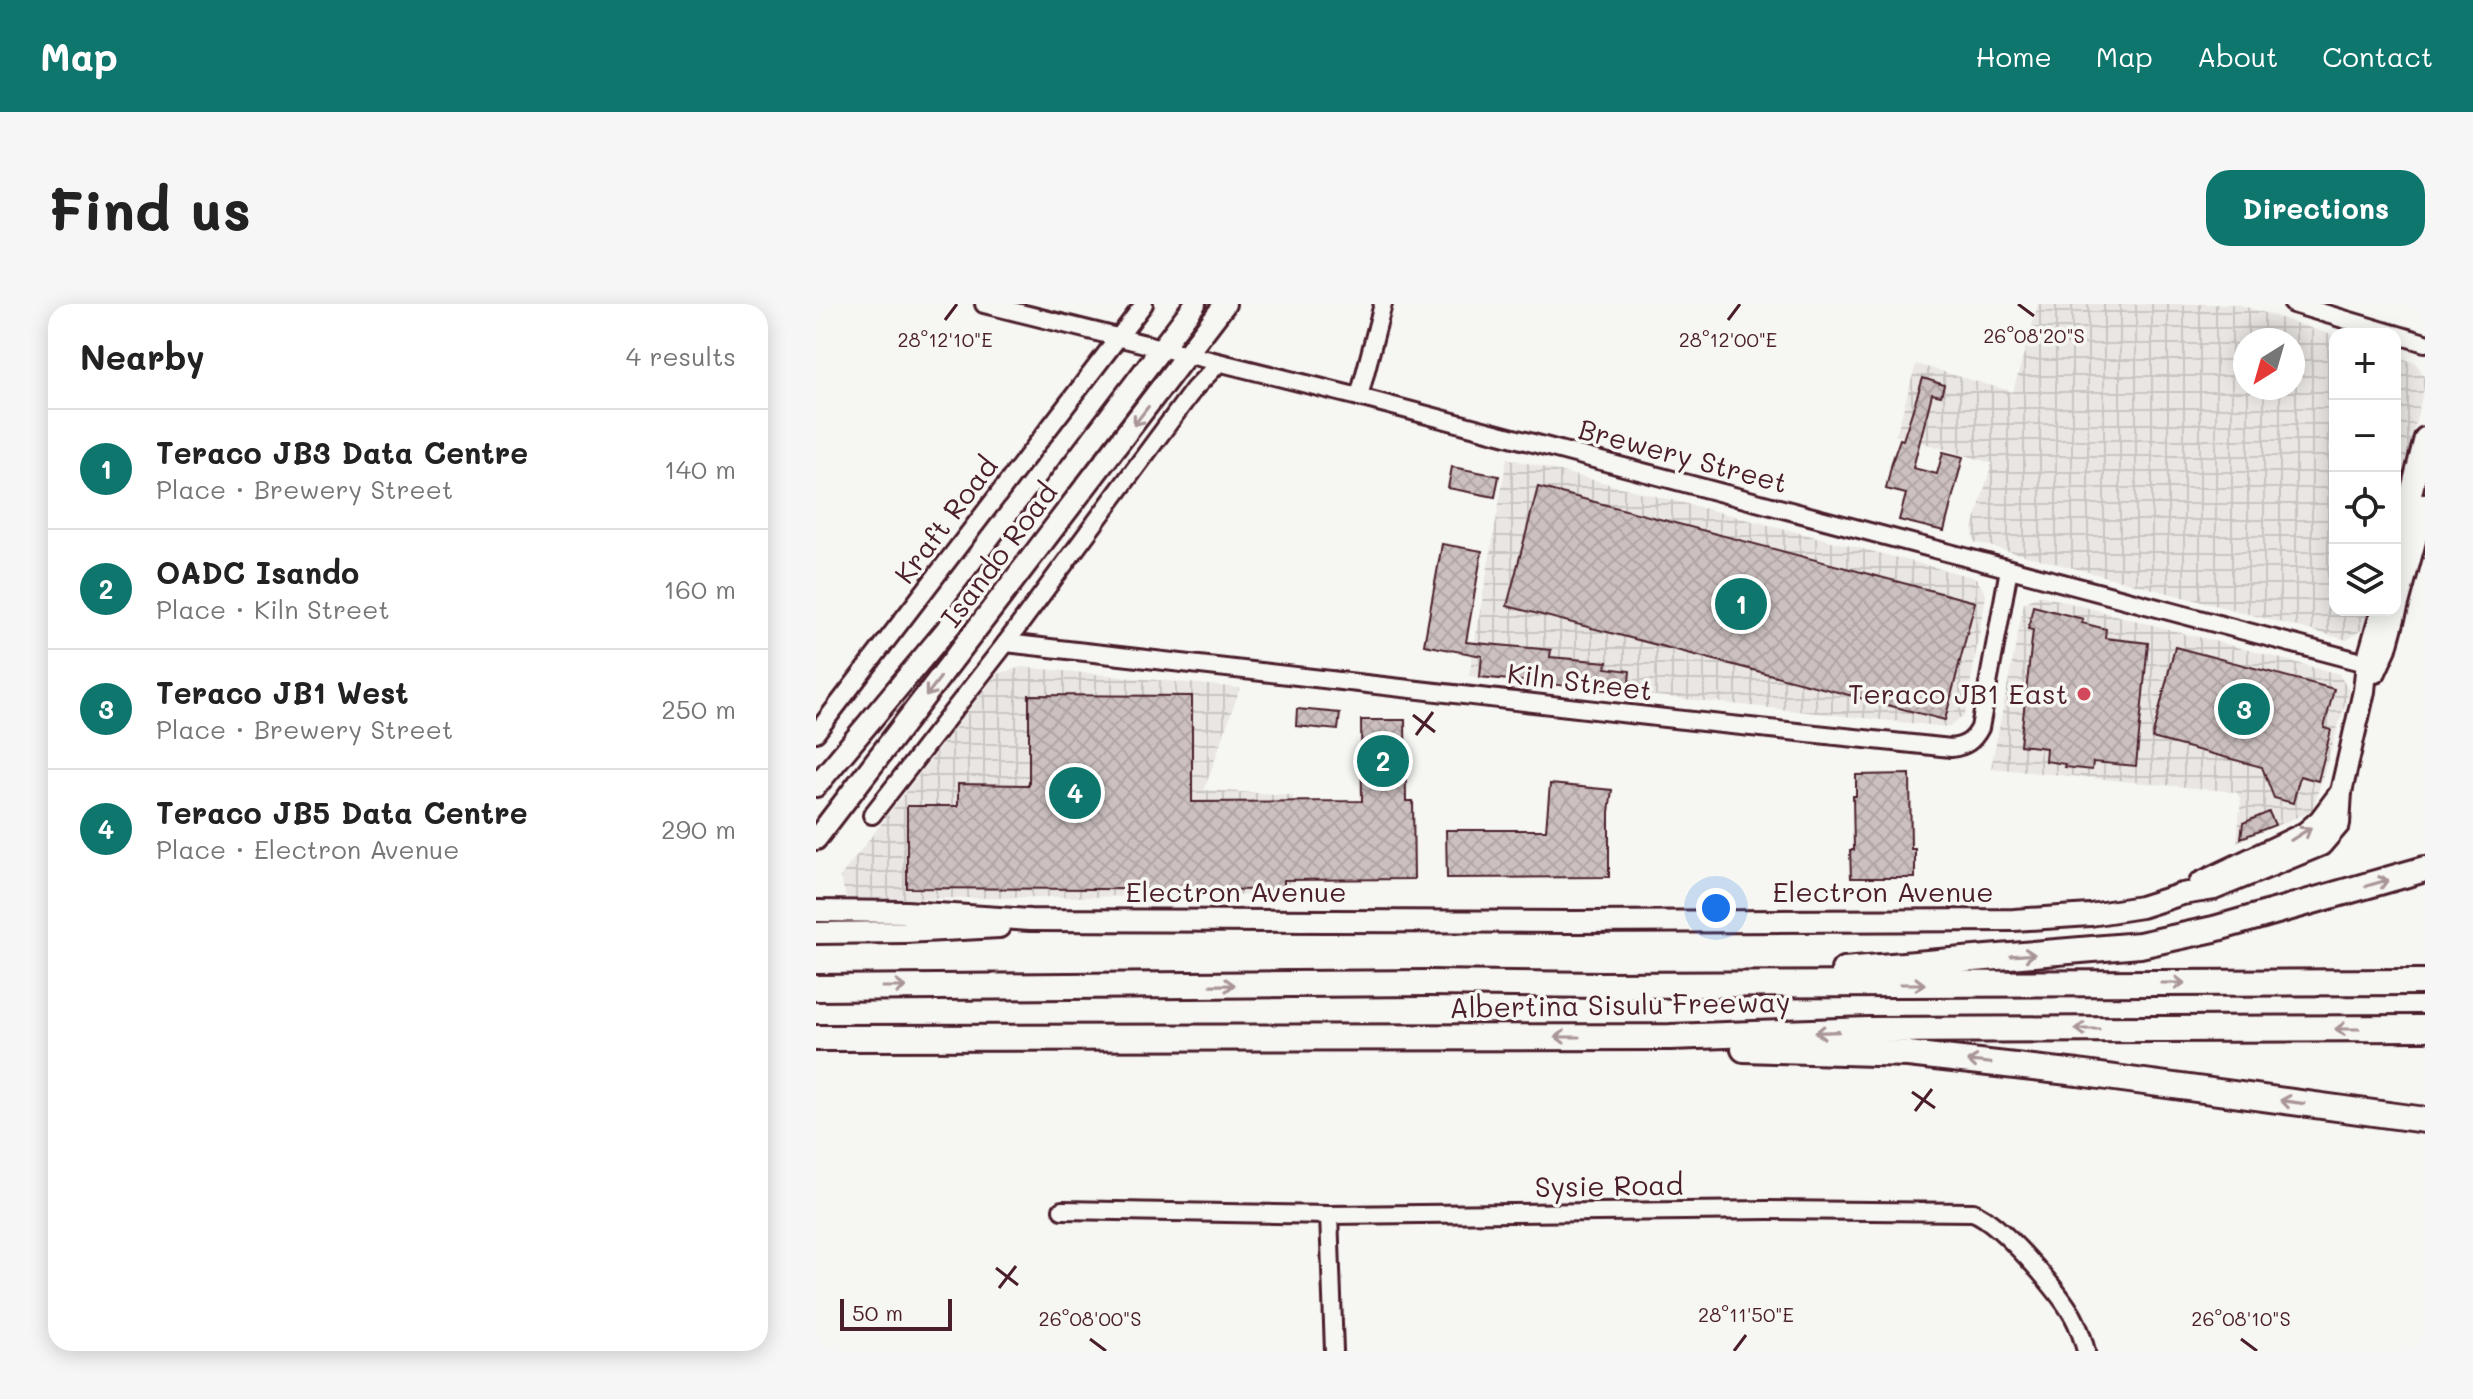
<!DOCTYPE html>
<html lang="en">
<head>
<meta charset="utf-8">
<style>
  :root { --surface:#fff; --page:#f6f6f6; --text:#222; --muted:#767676; --line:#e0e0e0; --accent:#0f766e }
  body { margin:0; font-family:Mali,sans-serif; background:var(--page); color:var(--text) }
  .controls { position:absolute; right:24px; top:24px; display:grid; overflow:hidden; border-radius:16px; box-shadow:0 4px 20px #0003 }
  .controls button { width:72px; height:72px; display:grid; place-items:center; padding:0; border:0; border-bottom:2px solid var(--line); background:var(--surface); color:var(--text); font:40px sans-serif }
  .compass { position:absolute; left:1417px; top:24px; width:72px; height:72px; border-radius:50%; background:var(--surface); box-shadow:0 4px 20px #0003; rotate:217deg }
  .scale { position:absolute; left:24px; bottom:20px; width:112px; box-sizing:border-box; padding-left:8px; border:4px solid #4a1f2b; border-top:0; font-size:22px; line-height:28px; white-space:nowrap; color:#4a1f2b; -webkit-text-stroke:6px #f6f6f2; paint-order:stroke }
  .you { position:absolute; left:900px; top:604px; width:28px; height:28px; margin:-20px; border:6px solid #fff; border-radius:50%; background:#1a73e8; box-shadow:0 0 0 12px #1a73e833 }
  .badge { display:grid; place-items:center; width:52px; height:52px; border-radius:50%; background:var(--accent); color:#fff; font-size:26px; font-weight:700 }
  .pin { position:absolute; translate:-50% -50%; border:4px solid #fff; box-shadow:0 2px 8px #0006 }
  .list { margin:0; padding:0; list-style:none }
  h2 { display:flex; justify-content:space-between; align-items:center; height:104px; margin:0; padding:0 32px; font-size:34px }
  h2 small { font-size:26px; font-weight:400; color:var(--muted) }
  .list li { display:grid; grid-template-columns:52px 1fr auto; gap:24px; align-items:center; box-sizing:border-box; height:120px; padding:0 32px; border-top:2px solid var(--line) }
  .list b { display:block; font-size:30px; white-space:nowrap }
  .list p { margin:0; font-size:26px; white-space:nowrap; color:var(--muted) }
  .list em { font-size:26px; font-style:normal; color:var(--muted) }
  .icon { flex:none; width:44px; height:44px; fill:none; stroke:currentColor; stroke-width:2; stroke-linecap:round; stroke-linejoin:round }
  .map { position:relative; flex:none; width:1609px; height:1047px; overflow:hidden; border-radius:24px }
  header { display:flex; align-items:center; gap:48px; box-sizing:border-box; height:112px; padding:0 40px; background:var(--accent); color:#fff }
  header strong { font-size:38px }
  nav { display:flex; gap:44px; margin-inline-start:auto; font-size:28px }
  .intro { display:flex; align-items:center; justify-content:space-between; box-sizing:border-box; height:192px; padding:0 48px }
  h1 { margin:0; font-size:56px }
  .button { padding:20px 36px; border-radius:24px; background:var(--accent); color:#fff; font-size:28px; font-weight:700 }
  main { display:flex; gap:48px; padding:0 48px }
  aside { flex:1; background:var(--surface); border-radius:24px; box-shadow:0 4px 20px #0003 }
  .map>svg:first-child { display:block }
</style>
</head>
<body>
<header>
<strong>Map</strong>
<nav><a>Home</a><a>Map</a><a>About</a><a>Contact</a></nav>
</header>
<div class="intro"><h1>Find us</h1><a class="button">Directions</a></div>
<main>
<aside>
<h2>Nearby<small>4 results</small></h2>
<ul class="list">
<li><span class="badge">1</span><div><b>Teraco JB3 Data Centre</b><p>Place · Brewery Street</p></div><em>140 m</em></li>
<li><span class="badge">2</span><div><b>OADC Isando</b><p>Place · Kiln Street</p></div><em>160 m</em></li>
<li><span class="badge">3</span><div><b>Teraco JB1 West</b><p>Place · Brewery Street</p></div><em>250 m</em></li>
<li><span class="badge">4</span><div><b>Teraco JB5 Data Centre</b><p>Place · Electron Avenue</p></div><em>290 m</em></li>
</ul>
</aside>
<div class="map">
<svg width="1609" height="1047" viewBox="0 0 1609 1047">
  <defs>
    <pattern id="industrial-grid" width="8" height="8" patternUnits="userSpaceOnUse" patternTransform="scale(2)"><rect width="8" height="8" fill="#e9e6e3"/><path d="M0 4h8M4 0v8" fill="none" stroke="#c9c5c3"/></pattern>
    <pattern id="building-cross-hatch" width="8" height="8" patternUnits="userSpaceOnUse" patternTransform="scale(2)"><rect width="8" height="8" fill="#ccc1c0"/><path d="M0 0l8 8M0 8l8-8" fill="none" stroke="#b1a5a5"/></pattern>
  </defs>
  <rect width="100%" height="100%" fill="#f6f6f2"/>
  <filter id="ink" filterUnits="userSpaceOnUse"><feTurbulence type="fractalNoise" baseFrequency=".0125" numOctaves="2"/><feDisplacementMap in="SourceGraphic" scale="16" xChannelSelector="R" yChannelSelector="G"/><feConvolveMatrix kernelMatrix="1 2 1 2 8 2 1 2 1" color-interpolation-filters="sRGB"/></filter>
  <g filter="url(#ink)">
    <g fill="url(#industrial-grid)" fill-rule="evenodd">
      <path d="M1222 0H1421L1519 32V306H1552L1548 324 1531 336 1158 238 1157 224 1176 159 1080 131 1100 60 1197 88ZM1429 36H1477V84H1429Z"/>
      <path d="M1579 52 1600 59 1609 74V81L1579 200Z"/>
      <path d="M691 154 1160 274 1170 291 1149 410 1132 423 653 372Z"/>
      <path d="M1223 291 1523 370 1533 387 1496 507 1421 538 1425 496 1420 488 1175 464 1208 299Z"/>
      <path d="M206 363 424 384 388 486 477 491 478 591 31 595 24 573 181 370Z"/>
    </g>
    <g fill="url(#building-cross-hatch)" stroke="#4a1f2b" stroke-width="2">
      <path d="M1107 74 1128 81 1125 92 1116 90 1097 164 1121 170 1127 148 1147 153 1128 227 1083 216 1090 190 1070 185 1076 158 1084 135 1087 136Z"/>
      <path d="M636 163 683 172 679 193 632 184Z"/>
      <path d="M722 183 1159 298 1129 416 691 302Z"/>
      <path d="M626 240 666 247 650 338 735 346 734 353 791 358 790 364 814 367 812 388 664 373 666 352 608 341Z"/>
      <path d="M1217 302 1267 315 1266 319 1290 325 1289 334 1332 339 1320 462 1277 458 1276 466 1248 463 1249 460 1229 457 1230 444 1204 441 1217 326 1212 325Z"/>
      <path d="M1359 343 1518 385 1508 424 1515 426 1502 477 1484 472 1477 499 1458 494 1446 463 1336 434Z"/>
      <path d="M213 391 376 392V498L546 497 545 416H589L590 497H597L598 575 468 576V586L91 584V502H142V480L213 481Z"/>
      <path d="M481 405 524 409 522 426 480 422Z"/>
      <path d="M1094 470 1095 545H1099V574H1035L1034 546H1038L1037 492H1040V471Z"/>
      <path d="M734 480 796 486 793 508V573L631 574 630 526H730Z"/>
      <path d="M1453 508 1459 521 1425 534 1427 519Z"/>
    </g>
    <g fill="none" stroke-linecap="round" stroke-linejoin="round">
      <defs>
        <g id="minor">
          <path d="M168 0 543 93 1561 362"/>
          <path d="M1477 0 1578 30"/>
          <path d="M1579 30 1609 39"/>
          <path d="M543 93 567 0"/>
          <path d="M190 339 858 415 1135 444C1150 442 1157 437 1164 424L1193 265"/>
          <path d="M0 429 328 0"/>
          <path d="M56 511 190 339 378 85 403 59"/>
          <path d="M246 906 513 911 952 906 1157 908C1185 919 1242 986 1257 1012 1263 1023 1267 1035 1270 1047"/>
          <path d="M513 911 518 1047"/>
        </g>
        <g id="major">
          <path d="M1579 253 1609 134"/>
          <path d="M1559 368 1570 344 1609 200"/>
          <path d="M0 482 146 307 379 0"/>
          <path d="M0 535 409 0"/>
          <path d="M1384 579 1489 529 1504 516 1525 488"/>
          <path d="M0 607 90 608 214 616 757 618 1198 616 1274 611 1325 603 1366 590 1398 585 1505 541 1523 520 1525 488 1548 387 1551 358 1566 306"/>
          <path d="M0 629 89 628 183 623"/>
        </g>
        <g id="highway">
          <path d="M1028 666 1324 641 1398 625 1609 565"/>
          <path d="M0 684 612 679 786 681 1609 678"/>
          <path d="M0 734 854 733 1053 726 1609 724"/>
          <path d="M928 745 1092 750 1262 769 1609 816"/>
        </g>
      </defs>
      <use href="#minor" stroke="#4a1f2b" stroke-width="22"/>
      <use href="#major" stroke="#4a1f2b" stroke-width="26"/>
      <use href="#highway" stroke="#4a1f2b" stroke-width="30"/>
      <use href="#minor" stroke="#f6f6f2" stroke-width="16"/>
      <use href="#major" stroke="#f6f6f2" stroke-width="20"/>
      <use href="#highway" stroke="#f6f6f2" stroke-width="24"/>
    </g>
    <defs><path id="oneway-shaft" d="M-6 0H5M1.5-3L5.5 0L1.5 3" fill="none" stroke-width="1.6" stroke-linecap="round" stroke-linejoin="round" transform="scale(2)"/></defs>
    <g stroke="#a99598">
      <use href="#oneway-shaft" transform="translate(325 112) rotate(128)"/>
      <use href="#oneway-shaft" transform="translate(117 383) rotate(127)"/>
      <use href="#oneway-shaft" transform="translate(1485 530) rotate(-32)"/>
      <use href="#oneway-shaft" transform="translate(1561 579) rotate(-16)"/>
      <use href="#oneway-shaft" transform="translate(1207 651) rotate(-4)"/>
      <use href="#oneway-shaft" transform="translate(1357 679)"/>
      <use href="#oneway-shaft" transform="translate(1097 680)"/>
      <use href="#oneway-shaft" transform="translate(407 681) rotate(-1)"/>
      <use href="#oneway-shaft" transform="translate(78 683)"/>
      <use href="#oneway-shaft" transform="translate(1271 725) rotate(180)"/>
      <use href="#oneway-shaft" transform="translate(1531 725) rotate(180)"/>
      <use href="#oneway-shaft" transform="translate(1011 728) rotate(178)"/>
      <use href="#oneway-shaft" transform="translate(751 733) rotate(180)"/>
      <use href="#oneway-shaft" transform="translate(1163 758) rotate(-174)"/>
      <use href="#oneway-shaft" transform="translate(1476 798) rotate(-172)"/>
    </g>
  </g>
  <path fill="none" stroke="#4a1f2b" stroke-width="3" d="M1202 0 1218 12M129 16 141 0M912 16 924 0M597 411 619 428M600 431 617 408M1096 788 1119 804M1099 807 1116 785M180 964 202 981M183 984 200 962M274 1035 290 1047M1425 1035 1441 1047M918 1047 930 1031"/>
  <circle fill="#d1495b" stroke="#f6f6f2" stroke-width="3" cx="1268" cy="390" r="8"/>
  <g text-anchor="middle" stroke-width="7" stroke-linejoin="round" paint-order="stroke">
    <g font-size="28" fill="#4a1f2b" stroke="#f6f6f2">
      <text transform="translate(867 152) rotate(15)" y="10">Brewery Street</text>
      <text transform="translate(130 216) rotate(-53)" y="10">Kraft Road</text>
      <text transform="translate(183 251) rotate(-53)" y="10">Isando Road</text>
      <text transform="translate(764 378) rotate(7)" y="10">Kiln Street</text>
      <text x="420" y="598">Electron Avenue</text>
      <text x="1067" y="598">Electron Avenue</text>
      <text transform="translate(804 701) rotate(-1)" y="10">Albertina Sisulu Freeway</text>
      <text transform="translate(793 882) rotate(-1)" y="10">Sysie Road</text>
    </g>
    <g font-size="28" fill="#4a1f2b" stroke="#f6f6f2" text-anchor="end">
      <text x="1252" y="400">Teraco JB1 East</text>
    </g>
  </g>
  <g font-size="20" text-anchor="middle" fill="#4a1f2b" stroke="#f6f6f2" stroke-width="7" stroke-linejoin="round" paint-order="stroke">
    <text x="1218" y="39">26°08'20"S</text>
    <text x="129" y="43">28°12'10"E</text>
    <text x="912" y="43">28°12'00"E</text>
    <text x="930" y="1018">28°11'50"E</text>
    <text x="274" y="1022">26°08'00"S</text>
    <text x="1425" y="1022">26°08'10"S</text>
  </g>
</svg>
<div class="controls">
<button>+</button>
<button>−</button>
<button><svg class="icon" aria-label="locate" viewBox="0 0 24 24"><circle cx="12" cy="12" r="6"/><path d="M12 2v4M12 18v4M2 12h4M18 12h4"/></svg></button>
<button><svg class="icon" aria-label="layers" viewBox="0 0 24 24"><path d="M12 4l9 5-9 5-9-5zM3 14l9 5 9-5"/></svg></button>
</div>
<svg class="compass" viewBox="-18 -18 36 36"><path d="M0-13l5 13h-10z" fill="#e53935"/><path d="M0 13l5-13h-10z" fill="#767676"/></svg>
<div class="scale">50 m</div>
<div class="you"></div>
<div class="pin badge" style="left:925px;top:300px">1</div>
<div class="pin badge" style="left:567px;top:457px">2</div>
<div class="pin badge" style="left:1428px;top:405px">3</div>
<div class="pin badge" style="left:259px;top:489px">4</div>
</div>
</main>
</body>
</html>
